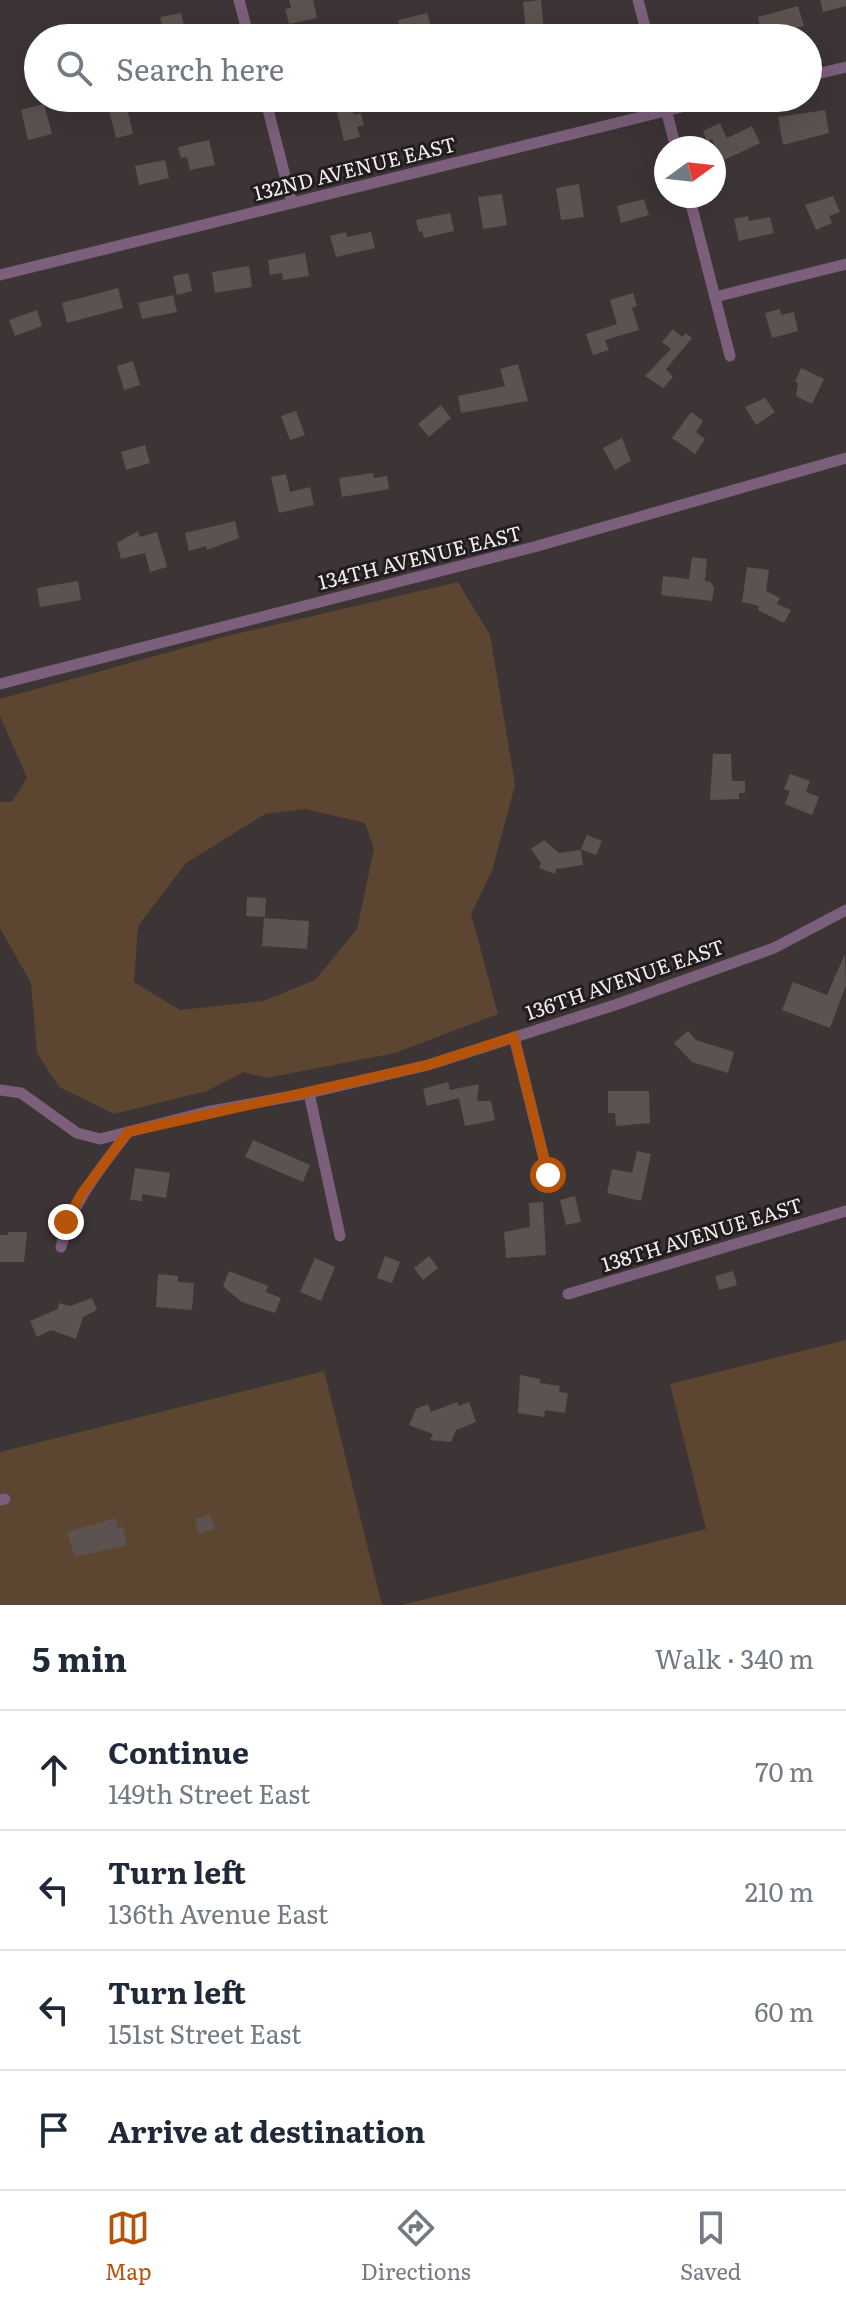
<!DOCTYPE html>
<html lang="en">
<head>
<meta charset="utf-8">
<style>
  :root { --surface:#fff; --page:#f6f6f7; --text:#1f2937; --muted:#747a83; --line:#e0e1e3; --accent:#b45309 }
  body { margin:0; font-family:Literata,serif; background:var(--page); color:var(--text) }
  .compass { position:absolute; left:654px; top:136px; width:72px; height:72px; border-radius:50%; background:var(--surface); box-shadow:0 8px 32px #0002; rotate:75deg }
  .stop { position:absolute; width:24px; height:24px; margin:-18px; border:6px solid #b45309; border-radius:50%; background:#fff }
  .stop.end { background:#b45309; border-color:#fff; box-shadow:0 2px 8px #0008 }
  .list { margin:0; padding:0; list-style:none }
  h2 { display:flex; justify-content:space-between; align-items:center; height:104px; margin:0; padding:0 32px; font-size:34px }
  h2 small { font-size:26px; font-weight:400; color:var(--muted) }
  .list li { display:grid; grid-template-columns:52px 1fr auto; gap:24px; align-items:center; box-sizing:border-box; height:120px; padding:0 32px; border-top:2px solid var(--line) }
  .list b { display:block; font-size:30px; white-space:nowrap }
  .list p { margin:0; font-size:26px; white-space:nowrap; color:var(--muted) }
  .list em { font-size:26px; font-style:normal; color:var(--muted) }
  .icon { flex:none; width:44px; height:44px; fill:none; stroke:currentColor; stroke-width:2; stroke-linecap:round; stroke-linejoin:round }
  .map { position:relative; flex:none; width:846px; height:1605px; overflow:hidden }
  .search { position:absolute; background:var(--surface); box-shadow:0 8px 32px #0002; left:24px; right:24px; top:24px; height:88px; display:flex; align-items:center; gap:20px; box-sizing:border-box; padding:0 28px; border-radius:44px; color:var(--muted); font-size:30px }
  .sheet { height:584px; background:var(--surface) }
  nav { display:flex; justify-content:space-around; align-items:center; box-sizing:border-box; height:112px; border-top:2px solid var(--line); background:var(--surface); font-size:22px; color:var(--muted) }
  nav a { display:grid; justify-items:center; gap:4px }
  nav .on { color:var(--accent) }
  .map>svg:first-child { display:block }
</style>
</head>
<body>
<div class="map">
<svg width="846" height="1605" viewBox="0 0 846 1605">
  <rect width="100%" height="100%" fill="#3d3436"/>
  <g fill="#5c4631" fill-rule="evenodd">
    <path d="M458 582 490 635 515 785 492 871 471 914 498 1014 395 1053 266 1078 243 1072 207 1091 114 1114 59 1087 37 1053 31 983 0 928V802H12L27 778 0 716V699L227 636ZM305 809 365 823 374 849 357 929 315 980 263 1001 180 1010 134 982 138 926 186 863 265 814Z"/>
    <path d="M846 1340V1605H402L706 1529 670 1384Z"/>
    <path d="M324 1371 382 1605H0V1452Z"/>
  </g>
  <g fill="#5c5250">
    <path d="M289 0H313L317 18 289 24 285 9 291 8Z"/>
    <path d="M541 0 544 32 526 34 523 2Z"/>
    <path d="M820 0H846V6L823 12Z"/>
    <path d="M798 6 804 26 762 34 758 17Z"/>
    <path d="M181 13 187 38H165L160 17Z"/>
    <path d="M427 13 434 37 402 38 398 20Z"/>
    <path d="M720 24 724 38H680L679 35Z"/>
    <path d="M125 98 133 134 116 138 106 99Z"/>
    <path d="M44 104 52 134 28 140 21 110Z"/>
    <path d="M351 104 354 115 361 113 364 125 357 127 360 137 344 141 336 108Z"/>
    <path d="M825 110 829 133 783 145 778 117Z"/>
    <path d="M720 123 727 138 752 126 760 143 722 161 712 139 707 141 703 131Z"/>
    <path d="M209 140 215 165 190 170 187 157 181 158 178 147Z"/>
    <path d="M165 160 169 178 139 185 135 166Z"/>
    <path d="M579 184 584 217 561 220 556 188Z"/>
    <path d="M502 194 507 225 483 229 478 197Z"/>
    <path d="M833 196 840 212 829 216 832 223 816 230 805 205Z"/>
    <path d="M644 199 649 215 621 223 617 206Z"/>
    <path d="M450 213 454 231 424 238 422 231 419 232 416 220Z"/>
    <path d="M748 216 749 221 770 217 774 233 739 241 734 219Z"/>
    <path d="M346 232 347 237 371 232 375 248 336 257 330 236Z"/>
    <path d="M305 253 309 276 283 280 282 273 270 275 268 260Z"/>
    <path d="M249 266 252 287 215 293 212 272Z"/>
    <path d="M188 273 192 291 177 295 173 276Z"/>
    <path d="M118 288 123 308 67 323 62 303Z"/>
    <path d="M633 293 637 306 632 308 639 330 605 340 609 350 593 355 586 334 617 324 610 300Z"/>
    <path d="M173 295 177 312 142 319 138 303Z"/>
    <path d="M780 309 781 315 794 312 798 331 772 338 765 313Z"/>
    <path d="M37 310 42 326 15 336 9 320Z"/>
    <path d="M673 329 682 337 686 333 692 338 666 369 673 377 663 388 645 376 671 349 662 342Z"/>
    <path d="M133 361 140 385 124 390 117 366Z"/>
    <path d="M518 364 528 401 461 413 458 396 505 386 500 369Z"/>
    <path d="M801 368 824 379 812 404 796 396 798 383 795 382Z"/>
    <path d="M765 398 775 412 756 425 745 407Z"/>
    <path d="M441 405 451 418 429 437 418 424Z"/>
    <path d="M296 411 305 435 290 440 281 416Z"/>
    <path d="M691 412 703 421 696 432 705 439 695 454 672 438Z"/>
    <path d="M622 438 631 461 615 470 603 448Z"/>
    <path d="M145 445 150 463 126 470 121 452Z"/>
    <path d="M373 473 374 478 387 476 389 489 342 497 339 478Z"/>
    <path d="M286 474 290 492 310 487 314 505 279 513 271 477Z"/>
    <path d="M235 521 239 538 207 550 206 546 189 551 185 533Z"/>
    <path d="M138 531 140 537 157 532 167 567 150 572 145 553 121 559 117 543Z"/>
    <path d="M692 557 707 559 705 581 711 582 714 588 712 601 661 595 663 576 689 579Z"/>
    <path d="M747 567 769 570 766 591 780 598 777 604 791 610 784 623 758 610 759 606 742 602Z"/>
    <path d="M78 581 81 600 40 607 37 588Z"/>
    <path d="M713 754H731L732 781H745V793H739V799L710 800Z"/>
    <path d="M790 774 810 781 806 792 819 797 812 815 785 804 790 791 784 789Z"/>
    <path d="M587 835 602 841 596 855 581 849Z"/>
    <path d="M544 840 559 853 581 850 583 865 556 869 555 874 539 868 541 863 531 849Z"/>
    <path d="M247 897 266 898 265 917 246 916Z"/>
    <path d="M264 918 309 921 307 949 262 946Z"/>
    <path d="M845 954 846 985 830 1028 782 1010 793 982 827 995Z"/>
    <path d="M688 1031 696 1040 734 1052 728 1073 692 1062 674 1043Z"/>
    <path d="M448 1082 450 1090 479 1084 477 1101H491L495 1120 465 1126 459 1098 427 1106 423 1089Z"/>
    <path d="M608 1091H649L650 1123 616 1126 615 1113H608Z"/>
    <path d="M253 1140 310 1165 303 1182 245 1157Z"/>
    <path d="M637 1151 651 1154 641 1201 607 1193 612 1169 632 1173Z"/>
    <path d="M135 1168 170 1173 166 1198 142 1194V1201L130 1200Z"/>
    <path d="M575 1196 581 1222 566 1225 560 1200Z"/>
    <path d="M543 1202 546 1255 506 1258 504 1232 530 1227 529 1203Z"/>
    <path d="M8 1232H27L24 1262H0V1235H8Z"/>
    <path d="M385 1256 400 1262 392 1283 377 1278Z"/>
    <path d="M429 1256 438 1268 423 1280 414 1268Z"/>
    <path d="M315 1258 335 1267 321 1301 300 1292Z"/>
    <path d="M229 1271 268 1286 266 1292 281 1298 275 1313 242 1302 227 1290 223 1286Z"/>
    <path d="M733 1271 737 1285 719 1290 715 1276Z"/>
    <path d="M158 1274 178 1276V1282L194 1283 192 1310 156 1307Z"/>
    <path d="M92 1298 97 1310 83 1317 76 1339 51 1330 37 1337 30 1321 58 1309 59 1303 70 1306Z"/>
    <path d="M520 1375 540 1379V1383L560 1386 559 1392 568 1393 565 1413 545 1410 544 1417 518 1413Z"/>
    <path d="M457 1402 459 1406 469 1402 476 1422 456 1430 451 1442 430 1440 433 1434 409 1425 416 1409 428 1404 431 1412Z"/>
    <path d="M210 1514 215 1529 199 1534 195 1519Z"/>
    <path d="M116 1518 118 1528 123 1527 127 1545 75 1557 67 1532Z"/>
  </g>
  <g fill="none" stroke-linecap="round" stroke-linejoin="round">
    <g stroke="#7c5f7a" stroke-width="11">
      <path d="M239 0 249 38"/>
      <path d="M638 0 648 38"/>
      <path d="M808 76 846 67"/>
      <path d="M265 98 292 203"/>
      <path d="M663 98 676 148"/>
      <path d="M689 196 730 356"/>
      <path d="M0 275 718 98"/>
      <path d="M715 297 846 264"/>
      <path d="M0 684 534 547 846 458"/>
      <path d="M514 1037 548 1175"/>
      <path d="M0 1090 21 1093 77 1133 100 1139 206 1112 309 1093 428 1065 618 1004 774 948 846 910"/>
      <path d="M309 1093 340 1236"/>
      <path d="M61 1247C71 1203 101 1168 128 1132"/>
      <path d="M568 1294 846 1211"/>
      <path d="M0 1500 5 1499"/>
    </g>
  </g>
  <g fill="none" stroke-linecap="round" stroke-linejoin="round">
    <path stroke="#b45309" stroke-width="10" d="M66 1222 82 1193 128 1132 428 1065 514 1037 548 1175"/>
  </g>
  <g text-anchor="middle" stroke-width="6" stroke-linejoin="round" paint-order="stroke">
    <g font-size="20" fill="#f4edef" stroke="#211d1e">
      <text transform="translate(355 169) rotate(-14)" y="7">132ND AVENUE EAST</text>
      <text transform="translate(420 558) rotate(-14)" y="7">134TH AVENUE EAST</text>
      <text transform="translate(625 980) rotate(-19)" y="7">136TH AVENUE EAST</text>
      <text transform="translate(702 1235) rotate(-17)" y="7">138TH AVENUE EAST</text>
    </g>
  </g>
</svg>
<svg class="compass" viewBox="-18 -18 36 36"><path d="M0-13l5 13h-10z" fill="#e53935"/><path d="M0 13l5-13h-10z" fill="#747a83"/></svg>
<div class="stop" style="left:548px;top:1175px"></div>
<div class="stop end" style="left:66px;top:1222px"></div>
<div class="search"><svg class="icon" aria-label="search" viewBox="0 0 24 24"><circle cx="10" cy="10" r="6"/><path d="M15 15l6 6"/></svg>Search here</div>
</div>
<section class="sheet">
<h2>5 min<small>Walk · 340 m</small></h2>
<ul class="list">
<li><svg class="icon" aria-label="ahead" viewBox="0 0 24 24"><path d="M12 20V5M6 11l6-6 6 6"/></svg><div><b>Continue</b><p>149th Street East</p></div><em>70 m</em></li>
<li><svg class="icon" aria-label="left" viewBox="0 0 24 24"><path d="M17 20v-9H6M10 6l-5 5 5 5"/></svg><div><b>Turn left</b><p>136th Avenue East</p></div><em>210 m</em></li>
<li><svg class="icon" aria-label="left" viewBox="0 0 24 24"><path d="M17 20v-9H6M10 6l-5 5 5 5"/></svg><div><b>Turn left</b><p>151st Street East</p></div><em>60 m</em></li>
<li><svg class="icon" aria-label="arrive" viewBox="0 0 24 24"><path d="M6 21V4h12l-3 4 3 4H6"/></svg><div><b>Arrive at destination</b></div></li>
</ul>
</section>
<nav>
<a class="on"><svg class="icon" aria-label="map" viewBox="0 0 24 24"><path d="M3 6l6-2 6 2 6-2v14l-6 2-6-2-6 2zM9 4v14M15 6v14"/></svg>Map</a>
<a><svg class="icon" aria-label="directions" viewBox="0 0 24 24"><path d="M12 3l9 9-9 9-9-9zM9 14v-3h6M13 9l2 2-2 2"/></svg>Directions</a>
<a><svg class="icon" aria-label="saved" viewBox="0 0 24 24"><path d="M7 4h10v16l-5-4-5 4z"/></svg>Saved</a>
</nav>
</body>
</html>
